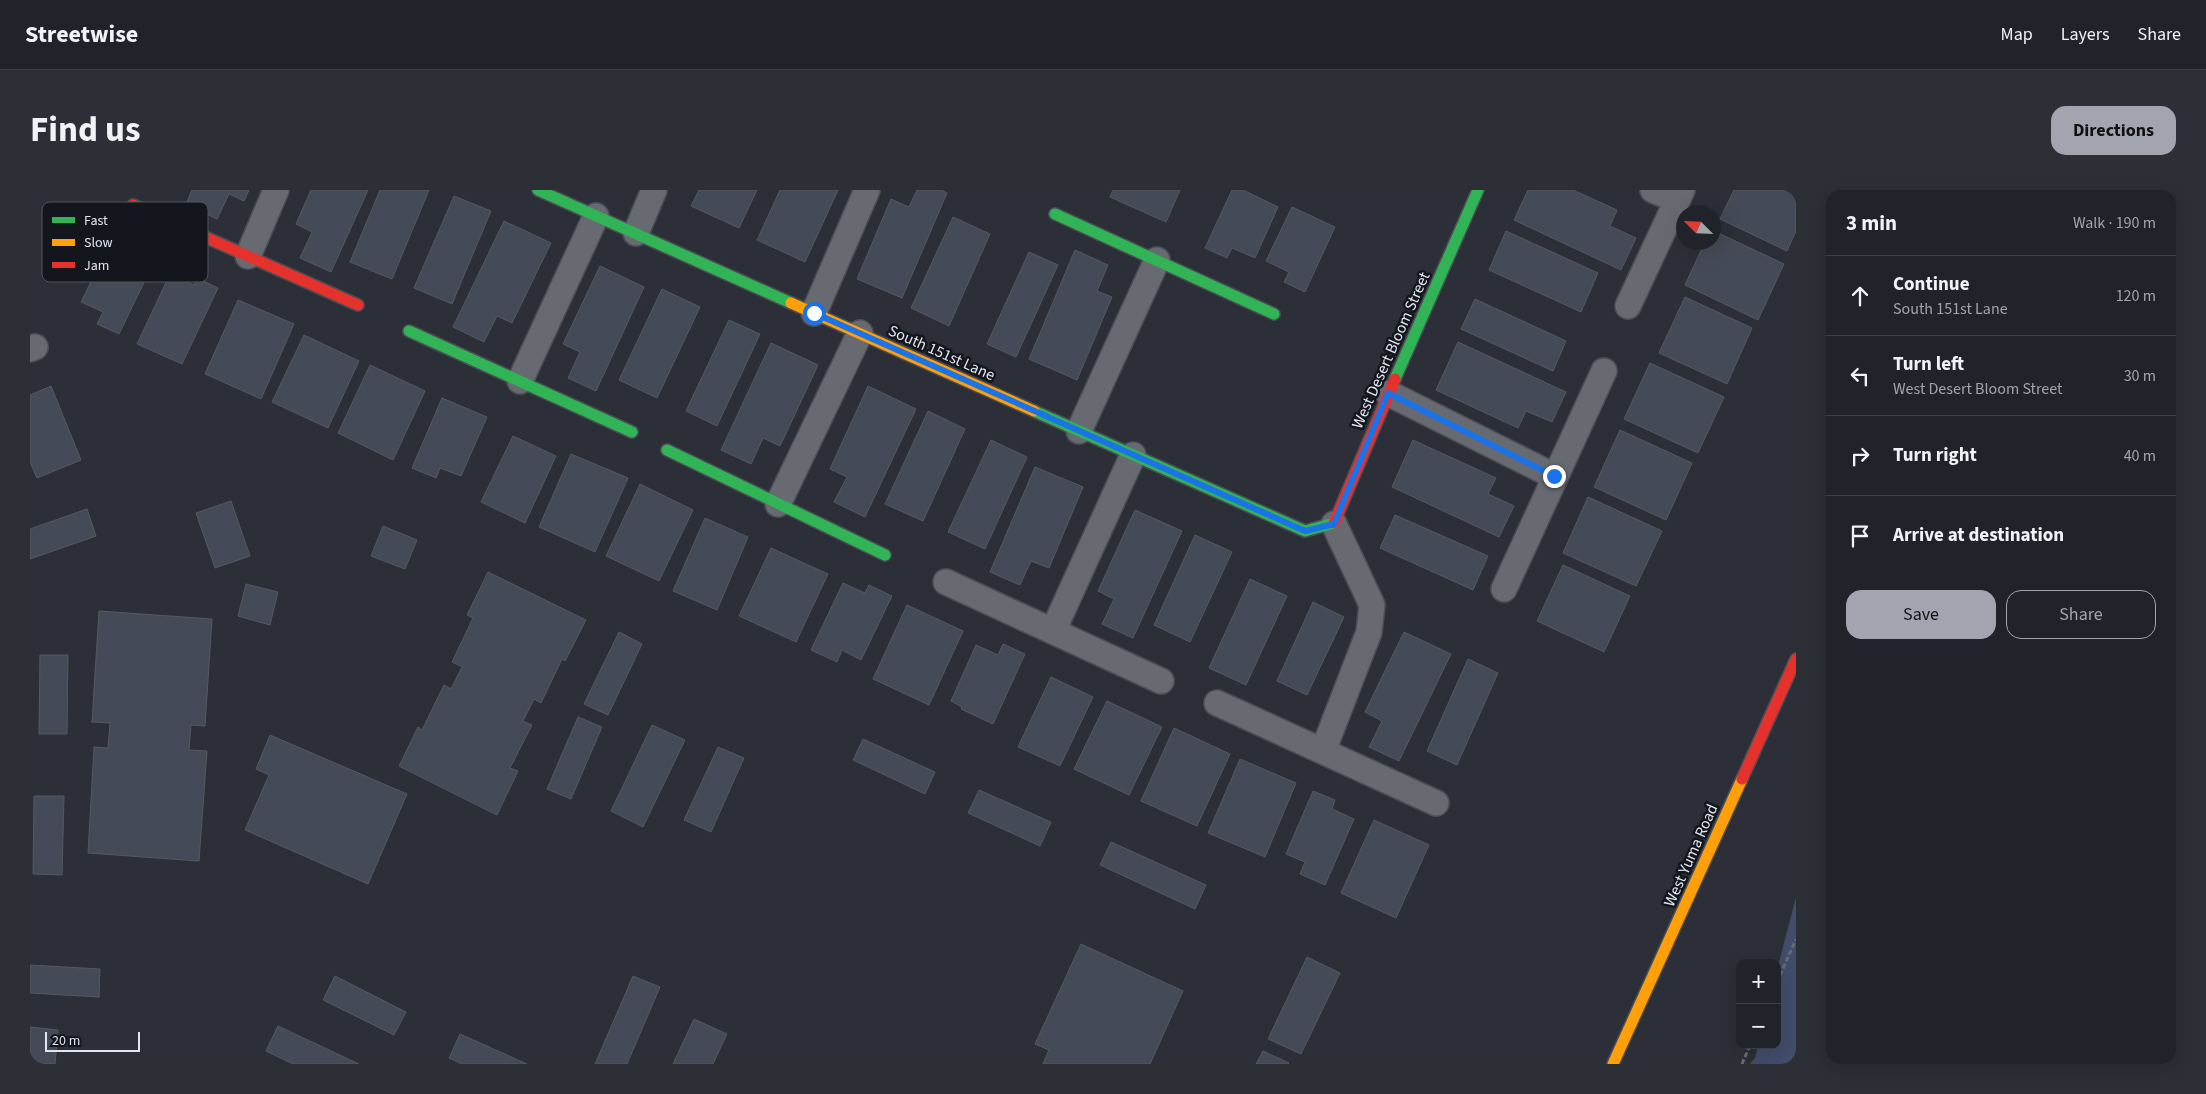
<!DOCTYPE html>
<html lang="en">
<head>
<meta charset="utf-8">
<style>
  :root { --surface:#21232a; --page:#2d2f36; --text:#f1f3f6; --muted:#a2a4a8; --line:#3e4047; --accent:#a2a5b0 }
  body { margin:0; font-family:"Source Sans 3",sans-serif; background:var(--page); color:var(--text) }
  .controls { position:absolute; right:15px; bottom:15px; display:grid; overflow:hidden; border-radius:10px; box-shadow:0 5px 20px #0002 }
  .controls button { width:45px; height:45px; display:grid; place-items:center; padding:0; border:0; border-bottom:1px solid var(--line); background:var(--surface); color:var(--text); font:25px sans-serif }
  .compass { position:absolute; left:1646px; top:15px; width:45px; height:45px; border-radius:50%; background:var(--surface); box-shadow:0 5px 20px #0002; rotate:294deg }
  .scale { position:absolute; left:15px; bottom:12px; width:95px; box-sizing:border-box; padding-left:5px; border:2px solid #e1e5f0; border-top:0; font-size:14px; line-height:18px; white-space:nowrap; color:#e1e5f0; -webkit-text-stroke:4px #13161d; paint-order:stroke }
  .stop { position:absolute; width:15px; height:15px; margin:-11px; border:4px solid #1a73e8; border-radius:50%; background:#fff }
  .stop.end { background:#1a73e8; border-color:#fff; box-shadow:0 1px 5px #0008 }
  .list { margin:0; padding:0; list-style:none }
  h2 { display:flex; justify-content:space-between; align-items:center; height:65px; margin:0; padding:0 20px; font-size:21px }
  h2 small { font-size:16px; font-weight:400; color:var(--muted) }
  .list li { display:grid; grid-template-columns:32px 1fr auto; gap:15px; align-items:center; box-sizing:border-box; height:80px; padding:0 20px; border-top:1px solid var(--line) }
  .list b { display:block; font-size:19px; white-space:nowrap }
  .list p { margin:0; font-size:16px; white-space:nowrap; color:var(--muted) }
  .list em { font-size:16px; font-style:normal; color:var(--muted) }
  .actions { display:flex; gap:10px; padding:15px 20px }
  .actions a { flex:1; padding:11px 0; border:1px solid var(--accent); border-radius:15px; text-align:center; font-size:18px; color:var(--accent) }
  .actions .main { background:var(--accent); color:#111 }
  .icon { flex:none; width:28px; height:28px; fill:none; stroke:currentColor; stroke-width:2; stroke-linecap:round; stroke-linejoin:round }
  .map { position:relative; flex:none; width:1766px; height:874px; overflow:hidden; border-radius:15px }
  header { display:flex; align-items:center; gap:30px; box-sizing:border-box; height:70px; padding:0 25px; background:var(--surface); border-bottom:1px solid var(--line) }
  header strong { font-size:24px }
  nav { display:flex; gap:28px; margin-inline-start:auto; font-size:18px }
  .intro { display:flex; align-items:center; justify-content:space-between; box-sizing:border-box; height:120px; padding:0 30px }
  h1 { margin:0; font-size:35px }
  .button { padding:12px 22px; border-radius:15px; background:var(--accent); color:#111; font-size:18px; font-weight:700 }
  main { display:flex; gap:30px; padding:0 30px }
  aside { flex:1; background:var(--surface); border-radius:15px; box-shadow:0 5px 20px #0002 }
  .map>svg:first-child { display:block }
</style>
</head>
<body>
<header>
<strong>Streetwise</strong>
<nav><a>Map</a><a>Layers</a><a>Share</a></nav>
</header>
<div class="intro"><h1>Find us</h1><a class="button">Directions</a></div>
<main>
<div class="map">
<svg width="1766" height="874" viewBox="0 0 1766 874">
  <rect width="100%" height="100%" fill="#2c2f38"/>
  <path fill="#424d6b" d="M1766 707V874H1720L1725 868 1728 855H1747V780Z"/>
  <g fill="#454a58" stroke="#565960">
    <path d="M162 0H219L214 11 199 4 187 29 156 14Z"/>
    <path d="M281 0H338L301 82 270 68 282 42 266 34Z"/>
    <path d="M350 0H399L362 89 320 72Z"/>
    <path d="M669 0H727L709 38 661 16Z"/>
    <path d="M750 0H808L775 72 727 50Z"/>
    <path d="M887 0H911L917 3 872 108 827 89 861 9 879 17Z"/>
    <path d="M1083 0H1150L1136 32 1080 7Z"/>
    <path d="M1202 0H1213L1248 17 1225 68 1202 58 1197 68 1175 58Z"/>
    <path d="M1498 0H1543L1587 20 1580 36 1606 48 1591 80 1484 30Z"/>
    <path d="M1704 0H1766V41L1757 61 1690 29Z"/>
    <path d="M424 6 461 21 422 114 384 98Z"/>
    <path d="M1262 17 1305 37 1275 102 1254 92 1259 82 1236 71Z"/>
    <path d="M923 27 960 44 919 136 881 118Z"/>
    <path d="M474 31 521 53 482 133 467 126 454 152 423 137Z"/>
    <path d="M1476 41 1568 83 1551 122 1459 80Z"/>
    <path d="M1684 41 1754 74 1728 130 1655 95 1675 52H1684Z"/>
    <path d="M83 47 102 57 97 67 121 78 89 144 67 134 73 122 51 112Z"/>
    <path d="M1045 60 1078 75 1067 101 1082 107 1047 190 999 169Z"/>
    <path d="M999 62 1028 75 986 167 957 154Z"/>
    <path d="M570 76 614 97 566 201 538 188 550 162 533 154Z"/>
    <path d="M140 84 164 95 167 88 188 98 152 174 107 154Z"/>
    <path d="M632 99 670 117 627 208 589 190Z"/>
    <path d="M1655 107 1722 138 1697 194 1629 163Z"/>
    <path d="M1445 109 1536 151 1523 181 1431 139Z"/>
    <path d="M208 110 264 134 231 209 175 184Z"/>
    <path d="M699 130 730 144 687 236 656 221Z"/>
    <path d="M274 145 329 171 298 238 242 212Z"/>
    <path d="M1428 152 1536 202 1522 232 1496 221 1488 238 1406 200Z"/>
    <path d="M741 153 788 175 750 256 733 248 721 274 691 260Z"/>
    <path d="M1620 173 1694 207 1668 263 1594 229Z"/>
    <path d="M340 175 395 201 363 270 308 243Z"/>
    <path d="M21 196 51 270 7 288 0 272V205Z"/>
    <path d="M838 196 886 219 835 327 804 312 817 287 800 279Z"/>
    <path d="M412 208 457 227 431 286 410 278 406 288 382 278Z"/>
    <path d="M898 221 935 239 893 331 855 314Z"/>
    <path d="M1590 240 1662 273 1636 330 1564 297Z"/>
    <path d="M483 246 526 266 495 333 451 312Z"/>
    <path d="M961 250 997 267 955 359 918 342Z"/>
    <path d="M1383 250 1466 288 1458 304 1484 316 1469 347 1362 297Z"/>
    <path d="M541 264 598 288 565 362 509 337Z"/>
    <path d="M1005 277 1053 297 1019 378 1001 371 990 395 960 382Z"/>
    <path d="M610 294 663 320 629 391 576 366Z"/>
    <path d="M1558 307 1632 341 1606 396 1533 363Z"/>
    <path d="M201 311 220 366 185 378 166 323Z"/>
    <path d="M57 319 66 346 0 369V339Z"/>
    <path d="M1105 320 1152 341 1103 448 1072 434 1084 409 1068 401Z"/>
    <path d="M1365 325 1458 366 1443 400 1350 358Z"/>
    <path d="M675 328 718 347 687 420 643 401Z"/>
    <path d="M353 336 387 350 375 379 341 366Z"/>
    <path d="M1165 345 1202 362 1160 452 1124 435Z"/>
    <path d="M741 358 798 384 766 452 709 426Z"/>
    <path d="M1533 375 1600 406 1574 462 1507 431Z"/>
    <path d="M458 382 556 430 535 471 532 469 511 513 504 509 493 531 502 535 480 578 488 581 467 625 369 576 388 537 392 540 414 495 421 499 432 477 422 472 443 428 437 425Z"/>
    <path d="M1220 389 1257 406 1216 495 1179 478Z"/>
    <path d="M813 393 835 403 839 395 862 406 831 470 812 460 807 472 781 460Z"/>
    <path d="M216 394 248 402 240 435 208 426Z"/>
    <path d="M1283 412 1314 427 1277 505 1247 491Z"/>
    <path d="M877 415 933 441 899 515 843 489Z"/>
    <path d="M69 421 182 429 175 536 161 535 159 560 177 561 169 671 58 663 64 557 78 558 80 533 62 532Z"/>
    <path d="M589 442 612 454 578 525 554 514Z"/>
    <path d="M1374 442 1421 464 1369 571 1339 557 1352 531 1335 522Z"/>
    <path d="M973 454 995 464 963 534 931 519 932 517 921 511 946 455 968 465Z"/>
    <path d="M10 465H38L37 544H9Z"/>
    <path d="M1438 469 1468 483 1427 575 1397 561Z"/>
    <path d="M1021 487 1063 507 1030 576 988 557Z"/>
    <path d="M1077 511 1132 537 1099 605 1044 579Z"/>
    <path d="M548 527 572 537 541 609 517 599Z"/>
    <path d="M622 535 655 550 613 637 581 621Z"/>
    <path d="M1144 538 1200 564 1167 636 1111 611Z"/>
    <path d="M240 545 377 604 338 694 215 640 239 585 226 579Z"/>
    <path d="M833 549 905 582 895 604 823 570Z"/>
    <path d="M688 557 714 568 681 642 654 630Z"/>
    <path d="M1210 569 1266 593 1235 667 1178 643Z"/>
    <path d="M949 600 1021 632 1010 656 938 623Z"/>
    <path d="M1283 601 1305 610 1302 619 1324 629 1295 695 1270 684 1275 672 1256 664Z"/>
    <path d="M4 606H34L32 685 3 684Z"/>
    <path d="M1344 630 1399 655 1366 728 1311 703Z"/>
    <path d="M1081 652 1176 695 1165 719 1070 675Z"/>
    <path d="M1051 754 1153 801 1120 874H1013L1019 860 1005 854Z"/>
    <path d="M1277 767 1310 783 1271 864 1238 849Z"/>
    <path d="M0 775 70 779 69 807 0 803Z"/>
    <path d="M305 786 376 822 364 845 293 810Z"/>
    <path d="M603 786 630 797 597 874H565Z"/>
    <path d="M664 829 697 844 683 874H643Z"/>
    <path d="M248 836 329 874H263L236 861Z"/>
    <path d="M0 837 28 840 25 874H0Z"/>
    <path d="M430 844 497 874H432L419 868Z"/>
    <path d="M1233 861 1259 873 1258 874H1226Z"/>
  </g>
  <g fill="none" stroke-linecap="round" stroke-linejoin="round">
    <defs>
      <g id="street">
        <path d="M1623 0 1647 10"/>
        <path d="M606 43 624 0"/>
        <path d="M218 66 246 0"/>
        <path d="M1598 116 1652 0"/>
        <path d="M784 123 837 0"/>
        <path d="M0 159 5 157"/>
        <path d="M490 191 566 26"/>
        <path d="M1358 203 1524 286"/>
        <path d="M1049 241 1127 70"/>
        <path d="M748 314 830 143"/>
        <path d="M916 392 1131 491"/>
        <path d="M1474 399 1574 181"/>
        <path d="M1023 441 1103 265"/>
        <path d="M1187 513 1406 613"/>
        <path d="M1293 561 1339 442 1342 415 1304 334"/>
      </g>
      <g id="fast">
        <path d="M508 0 761 113"/>
        <path d="M1025 24 1244 124"/>
        <path d="M379 141 602 242"/>
        <path d="M1365 189 1448 0"/>
        <path d="M1004 221 1275 341 1304 333"/>
        <path d="M637 260 855 365"/>
      </g>
      <g id="slow">
        <path d="M761 113 1004 221"/>
        <path d="M1583 874 1712 589"/>
      </g>
      <g id="jam">
        <path d="M103 15 328 115"/>
        <path d="M1304 333 1365 189"/>
        <path d="M1712 589 1766 469"/>
      </g>
    </defs>
    <use href="#street" stroke="#4a4d55" stroke-width="28"/>
    <use href="#fast" stroke="#4a4d55" stroke-width="14"/>
    <use href="#slow" stroke="#4a4d55" stroke-width="14"/>
    <use href="#jam" stroke="#4a4d55" stroke-width="14"/>
    <g stroke="#696b72" stroke-width="3" stroke-dasharray="5 2.5" stroke-linecap="butt">
      <path d="M1747 792 1766 749"/>
      <path d="M1712 874 1720 855"/>
    </g>
    <use href="#street" stroke="#686a72" stroke-width="25"/>
    <use href="#fast" stroke="#30b455" stroke-width="11"/>
    <use href="#slow" stroke="#ff9f0a" stroke-width="11"/>
    <use href="#jam" stroke="#e5322d" stroke-width="11"/>
  </g>
  <g fill="none" stroke-linecap="round" stroke-linejoin="round">
    <path stroke="#1a73e8" stroke-width="6" d="M784 123 1275 341 1304 334 1358 203 1524 286"/>
  </g>
  <g text-anchor="middle" stroke-width="5" stroke-linejoin="round" paint-order="stroke">
    <g font-size="16" fill="#e1e5f0" stroke="#13161d">
      <text transform="translate(1360 160) rotate(-66)" y="6">West Desert Bloom Street</text>
      <text transform="translate(912 162) rotate(24)" y="6">South 151st Lane</text>
      <text transform="translate(1660 665) rotate(-66)" y="6">West Yuma Road</text>
    </g>
  </g>
  <rect x="12" y="12" width="166" height="80" rx="8" fill="#13161d" stroke="#51545c" stroke-width="1"/>
  <rect x="22" y="27" width="23" height="6" fill="#30b455"/>
  <rect x="22" y="49" width="23" height="7" fill="#ff9f0a"/>
  <rect x="22" y="72" width="23" height="6" fill="#e5322d"/>
  <g font-size="14" fill="#e1e5f0">
    <text x="54" y="35">Fast</text>
    <text x="54" y="57">Slow</text>
    <text x="54" y="80">Jam</text>
  </g>
</svg>
<div class="controls">
<button>+</button>
<button>−</button>
</div>
<svg class="compass" viewBox="-18 -18 36 36"><path d="M0-13l5 13h-10z" fill="#e53935"/><path d="M0 13l5-13h-10z" fill="#a2a4a8"/></svg>
<div class="scale">20 m</div>
<div class="stop" style="left:784px;top:123px"></div>
<div class="stop end" style="left:1524px;top:286px"></div>
</div>
<aside>
<h2>3 min<small>Walk · 190 m</small></h2>
<ul class="list">
<li><svg class="icon" aria-label="ahead" viewBox="0 0 24 24"><path d="M12 20V5M6 11l6-6 6 6"/></svg><div><b>Continue</b><p>South 151st Lane</p></div><em>120 m</em></li>
<li><svg class="icon" aria-label="left" viewBox="0 0 24 24"><path d="M17 20v-9H6M10 6l-5 5 5 5"/></svg><div><b>Turn left</b><p>West Desert Bloom Street</p></div><em>30 m</em></li>
<li><svg class="icon" aria-label="right" viewBox="0 0 24 24"><path d="M7 20v-9h11M14 6l5 5-5 5"/></svg><div><b>Turn right</b></div><em>40 m</em></li>
<li><svg class="icon" aria-label="arrive" viewBox="0 0 24 24"><path d="M6 21V4h12l-3 4 3 4H6"/></svg><div><b>Arrive at destination</b></div></li>
</ul>
<div class="actions"><a class="main">Save</a><a>Share</a></div>
</aside>
</main>
</body>
</html>
